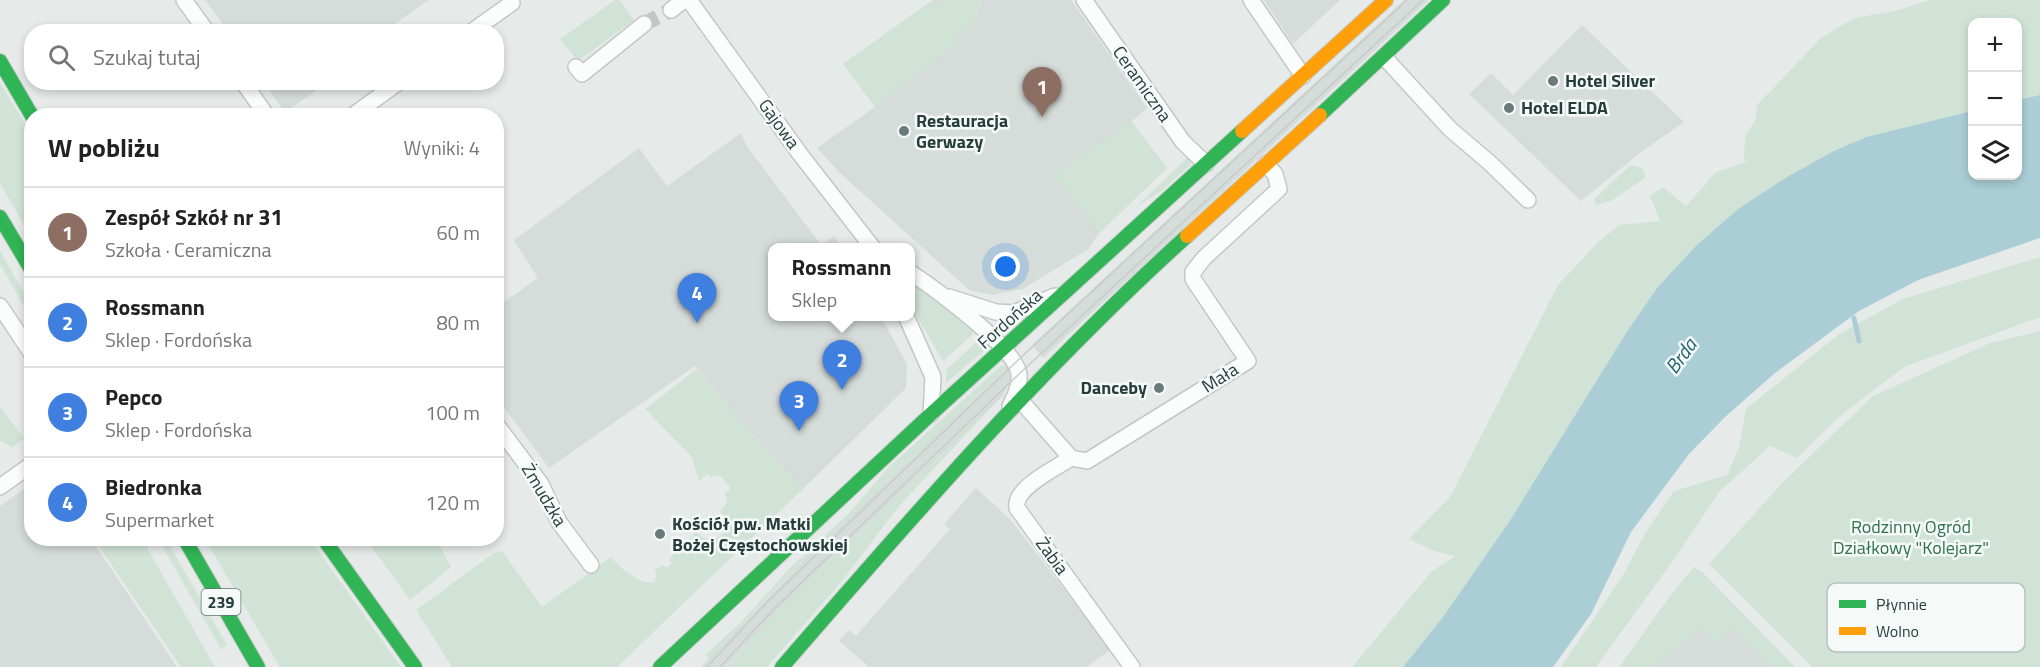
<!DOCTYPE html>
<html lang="pl">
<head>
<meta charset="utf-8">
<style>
  :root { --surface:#fff; --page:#f6f6f6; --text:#222; --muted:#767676; --line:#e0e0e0; --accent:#d93025 }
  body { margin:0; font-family:"Titillium Web",sans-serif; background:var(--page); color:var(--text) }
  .controls { position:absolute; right:18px; top:18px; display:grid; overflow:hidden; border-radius:12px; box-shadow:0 3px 9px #0003 }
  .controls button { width:54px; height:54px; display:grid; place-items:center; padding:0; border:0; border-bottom:2px solid var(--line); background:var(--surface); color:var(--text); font:30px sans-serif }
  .you { position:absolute; left:1006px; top:267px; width:21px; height:21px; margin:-15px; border:4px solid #fff; border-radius:50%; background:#1a73e8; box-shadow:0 0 0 9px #1a73e833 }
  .badge { display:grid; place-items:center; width:39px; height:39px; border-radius:50%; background:var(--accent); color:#fff; font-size:20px; font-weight:700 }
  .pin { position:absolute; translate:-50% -50px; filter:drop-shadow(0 2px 3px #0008) }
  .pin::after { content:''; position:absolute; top:32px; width:21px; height:18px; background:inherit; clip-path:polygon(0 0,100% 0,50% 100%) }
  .popup { position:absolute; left:768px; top:243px; width:147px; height:78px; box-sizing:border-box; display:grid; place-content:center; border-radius:12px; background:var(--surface); filter:drop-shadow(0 2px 4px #0005); font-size:20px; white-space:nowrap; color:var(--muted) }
  .popup b { font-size:22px; color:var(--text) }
  .popup::after { content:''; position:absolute; left:50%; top:100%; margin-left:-12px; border:12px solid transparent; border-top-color:var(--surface) }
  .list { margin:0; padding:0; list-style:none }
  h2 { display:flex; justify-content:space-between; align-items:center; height:78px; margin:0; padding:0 24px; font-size:26px }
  h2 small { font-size:20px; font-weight:400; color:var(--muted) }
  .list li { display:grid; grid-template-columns:39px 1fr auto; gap:18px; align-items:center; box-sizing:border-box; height:90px; padding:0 24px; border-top:2px solid var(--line) }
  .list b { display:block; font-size:22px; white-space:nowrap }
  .list p { margin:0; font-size:20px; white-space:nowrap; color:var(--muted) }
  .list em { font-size:20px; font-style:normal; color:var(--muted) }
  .icon { flex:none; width:33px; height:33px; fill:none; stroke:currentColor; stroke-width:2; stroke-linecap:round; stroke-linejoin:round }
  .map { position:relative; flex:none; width:2040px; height:667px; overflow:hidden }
  .search { position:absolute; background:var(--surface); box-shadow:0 3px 9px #0003; left:24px; top:24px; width:480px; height:66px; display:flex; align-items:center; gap:15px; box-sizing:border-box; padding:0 21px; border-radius:24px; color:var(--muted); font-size:22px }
  .panel { position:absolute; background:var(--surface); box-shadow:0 3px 9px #0003; left:24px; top:108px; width:480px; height:438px; border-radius:24px }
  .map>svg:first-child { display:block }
</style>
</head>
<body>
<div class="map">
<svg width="2040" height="667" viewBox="0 0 2040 667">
  <rect width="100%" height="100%" fill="#e6ebe9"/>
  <g fill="#d5dcd9">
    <path d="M205 0H428L384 32 228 31Z"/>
    <path d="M933 0H1071L1147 108 1131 122 1167 168 1099 233 1088 249 1023 289 992 295 969 290 840 173 817 148 875 107 843 64Z"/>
    <path d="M1264 0H1340L1293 44Z"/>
    <path d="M1404 0H1429L1043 358 1032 345Z"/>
    <path d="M1582 25 1684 122 1641 152 1581 201 1469 94 1491 73 1513 95Z"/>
    <path d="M264 83H327L285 112Z"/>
    <path d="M741 133 746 145 821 245 834 236 842 247 773 248V316L881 317 907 364 906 388 803 489 745 426 695 366 549 468 497 398V307L538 278 514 240 639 148 667 186Z"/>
    <path d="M1008 367 1010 379 1003 396 801 587 725 667H701L813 551Z"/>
    <path d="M31 484 32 538 91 539 177 667H0V506Z"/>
    <path d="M976 488 1010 519 1110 650 1086 667H869L839 641 849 630 856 636 950 529 944 524Z"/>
    <path d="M1702 572 1795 667H1633Z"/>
  </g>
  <g fill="#d1e3d7">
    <path d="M615 0H620L634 20 578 61 560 39Z"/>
    <path d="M945 0H983L973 25 956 37 959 42 875 107 843 64 930 2 934 8Z"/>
    <path d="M1930 0H2040V95L2018 100V22H1972V111L1866 137 1834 151 1657 288 1626 333 1509 522 1443 617 1403 667H1352L1431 572 1455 556 1434 551 1409 539 1450 497 1558 285 1600 240 1620 225 1660 221 1650 196 1663 187 1686 206 1715 173 1747 161 1744 160 1745 137 1756 118 1757 105 1821 38 1854 18 1895 11Z"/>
    <path d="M0 82 31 134V237L0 183Z"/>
    <path d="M1131 121 1167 168 1099 233 1054 175Z"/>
    <path d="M1188 157 1191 164 1164 189 1136 207Z"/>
    <path d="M1631 165 1642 168 1646 177 1611 201 1596 205 1594 199Z"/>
    <path d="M0 251 31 305V319L0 264Z"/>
    <path d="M2040 257V317L1904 367 1840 416 1797 458 1770 446 1720 491 1675 558 1596 667H1561L1623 575 1647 530 1674 491 1727 475 1739 447 1746 409 1839 334 1903 299Z"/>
    <path d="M911 279 973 332 972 335 943 361 911 307Z"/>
    <path d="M2040 331V667H1812L1709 564 1786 479 1873 396 1990 343Z"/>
    <path d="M980 339 988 347 946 383V370Z"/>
    <path d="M1002 365 1008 367 781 583 709 659 705 655 741 622 792 566 848 514 889 467Z"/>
    <path d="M697 369 745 426 803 489 617 667H452L416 610 494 553 502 551 542 607 611 557C620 568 640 585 654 582L657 575 654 570 663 565 667 568 672 563 669 560 675 552 679 555 683 551 680 548 684 543 688 545 695 531C708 544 718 540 728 529V521L720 511 727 503 725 492 729 491 730 486 719 475 710 477 707 474 699 482 692 457 645 409Z"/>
    <path d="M999 399 899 506 842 581 767 667H725L801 587Z"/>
    <path d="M0 406 24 439 12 447 0 441Z"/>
    <path d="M94 539H142L215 667H181Z"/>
    <path d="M158 539H166L227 645 221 649Z"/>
    <path d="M205 539H310L401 667H280Z"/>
    <path d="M366 539H436L451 567 410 600Z"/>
    <path d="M1694 567 1702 572 1795 667H1772L1733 630 1718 641H1713L1700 629 1655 667H1619C1644 633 1666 599 1694 567Z"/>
  </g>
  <path fill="#aacdd6" d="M2040 95V238L1918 280 1859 311 1775 373 1725 417 1689 454 1631 532 1591 614 1553 667H1403L1443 617 1509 522 1626 333 1657 288 1696 246 1738 209 1787 177 1834 151 1866 137 1972 111V176H2018V100Z"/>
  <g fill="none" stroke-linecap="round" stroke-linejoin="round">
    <path stroke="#aacdd6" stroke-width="5" d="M1854 318 1859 341"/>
    <path stroke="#bfc8c6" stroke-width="15" stroke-dasharray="15 8" stroke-linecap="butt" d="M644 24 671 10"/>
    <defs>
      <g id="street">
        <path d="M184 0 207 32"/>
        <path d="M689 0 800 154 873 248"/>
        <path d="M1084 0 1183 142 1206 164"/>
        <path d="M1251 0 1303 76"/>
        <path d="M671 10 684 0"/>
        <path d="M471 32 512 3"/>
        <path d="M1384 57 1450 129 1491 164 1528 200"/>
        <path d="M576 67 582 74 644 24"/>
        <path d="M243 82 267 116"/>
        <path d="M352 116 399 82"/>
        <path d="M911 273C934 288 1016 348 1019 374 1020 386 1015 396 1010 406"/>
        <path d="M949 297 996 312 1014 313 1055 296"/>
        <path d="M0 306 32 354"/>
        <path d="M906 316 933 377 931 414"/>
        <path d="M1020 400 1071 458 1087 461 1248 361 1193 279V272L1204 258 1279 189 1275 174 1266 164"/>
        <path d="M496 424 541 484 559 522 591 565"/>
        <path d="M1071 458C1056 468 1013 488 1017 508L1132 667"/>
        <path d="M0 487 32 464"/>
      </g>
      <g id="fast">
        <path d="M0 61 32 116"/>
        <path d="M1320 115 1443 0"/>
        <path d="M0 217 32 271"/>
        <path d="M184 538 258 667"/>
        <path d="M323 538 415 667"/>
        <path d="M660 667 931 414 1242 131"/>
        <path d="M782 667C911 518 1041 368 1187 236"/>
      </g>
      <g id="slow">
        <path d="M1242 131 1386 0"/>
        <path d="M1187 236 1320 115"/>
      </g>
    </defs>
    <use href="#street" stroke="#c3c8c6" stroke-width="18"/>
    <use href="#fast" stroke="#c2c8c6" stroke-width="16"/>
    <use href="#slow" stroke="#c2c8c6" stroke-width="16"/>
    <use href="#street" stroke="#fbfcfc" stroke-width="15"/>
    <use href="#fast" stroke="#30b455" stroke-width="14"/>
    <use href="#slow" stroke="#ff9f0a" stroke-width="14"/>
    <g stroke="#c7ccca" stroke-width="1.5">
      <path d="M707 667 770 599 1015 363 1407 0"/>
      <path d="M720 667 774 609 1019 374 1423 0"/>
    </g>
  </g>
  <g fill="#697b77" stroke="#f5f9f8" stroke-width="2">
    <circle cx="1553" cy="81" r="6"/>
    <circle cx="1509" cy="108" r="6"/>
    <circle cx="904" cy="131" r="6"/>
    <circle cx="1159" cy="388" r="6"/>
    <circle cx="660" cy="534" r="6"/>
  </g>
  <g text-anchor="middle" stroke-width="5" stroke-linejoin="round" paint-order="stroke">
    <rect fill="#f5f9f8" stroke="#637672" stroke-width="1.5" x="201.5" y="589" width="39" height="26" rx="4.5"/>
    <g font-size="16" font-weight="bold" fill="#253e39">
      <text x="221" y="608">239</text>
    </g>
    <g font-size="18" font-weight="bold" fill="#253e39" stroke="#f5f9f8" text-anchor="start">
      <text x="1565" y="87">Hotel Silver</text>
      <text x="1521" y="114">Hotel ELDA</text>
      <text x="916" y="127">Restauracja<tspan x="916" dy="21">Gerwazy</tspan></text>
      <text x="1147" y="394" text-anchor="end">Danceby</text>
      <text x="672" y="530">Kościół pw. Matki<tspan x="672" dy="21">Bożej Częstochowskiej</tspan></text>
    </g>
    <g font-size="18" fill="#253e39" stroke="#f5f9f8">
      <text transform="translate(1142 84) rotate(55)" y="6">Ceramiczna</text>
      <text transform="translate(779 124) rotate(54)" y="6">Gajowa</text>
      <text transform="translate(1010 319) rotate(-42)" y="6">Fordońska</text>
      <text transform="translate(1220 378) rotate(-32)" y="6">Mała</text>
      <text transform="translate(544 495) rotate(59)" y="6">Żmudzka</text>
      <text transform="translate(1052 556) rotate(54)" y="6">Żabia</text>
    </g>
    <g font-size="18" fill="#31724f" stroke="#f5f9f8">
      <text x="1911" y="533">Rodzinny Ogród<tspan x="1911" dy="21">Działkowy "Kolejarz"</tspan></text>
    </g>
    <g font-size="20" font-style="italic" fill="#226376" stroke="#f5f9f8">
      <text transform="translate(1681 356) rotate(-54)" y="7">Brda</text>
    </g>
  </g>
  <rect x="1827" y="583" width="198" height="69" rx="9" fill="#f5f9f8" stroke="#b7c1bf" stroke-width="1.5"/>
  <rect x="1839" y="600" width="27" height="8" fill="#30b455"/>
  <rect x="1839" y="627" width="27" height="8" fill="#ff9f0a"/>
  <g font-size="16" fill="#253e39">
    <text x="1876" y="610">Płynnie</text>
    <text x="1876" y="637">Wolno</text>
  </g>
</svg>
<div class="controls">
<button>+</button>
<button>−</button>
<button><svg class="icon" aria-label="layers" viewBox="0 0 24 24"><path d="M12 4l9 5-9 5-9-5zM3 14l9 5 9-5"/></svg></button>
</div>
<div class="you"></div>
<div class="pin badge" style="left:1042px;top:117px;background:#8d6e63">1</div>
<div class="pin badge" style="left:842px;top:390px;background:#3f7fe0">2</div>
<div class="popup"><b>Rossmann</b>Sklep</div>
<div class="pin badge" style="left:799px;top:431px;background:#3f7fe0">3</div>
<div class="pin badge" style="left:697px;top:323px;background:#3f7fe0">4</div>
<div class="search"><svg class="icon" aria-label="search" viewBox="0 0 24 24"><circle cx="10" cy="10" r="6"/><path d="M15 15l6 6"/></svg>Szukaj tutaj</div>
<section class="panel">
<h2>W pobliżu<small>Wyniki: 4</small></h2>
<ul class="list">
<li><span class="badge" style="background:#8d6e63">1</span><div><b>Zespół Szkół nr 31</b><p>Szkoła · Ceramiczna</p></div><em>60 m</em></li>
<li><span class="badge" style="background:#3f7fe0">2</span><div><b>Rossmann</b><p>Sklep · Fordońska</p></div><em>80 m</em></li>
<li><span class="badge" style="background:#3f7fe0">3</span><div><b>Pepco</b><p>Sklep · Fordońska</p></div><em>100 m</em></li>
<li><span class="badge" style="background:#3f7fe0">4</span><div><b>Biedronka</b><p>Supermarket</p></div><em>120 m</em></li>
</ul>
</section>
</div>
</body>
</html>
